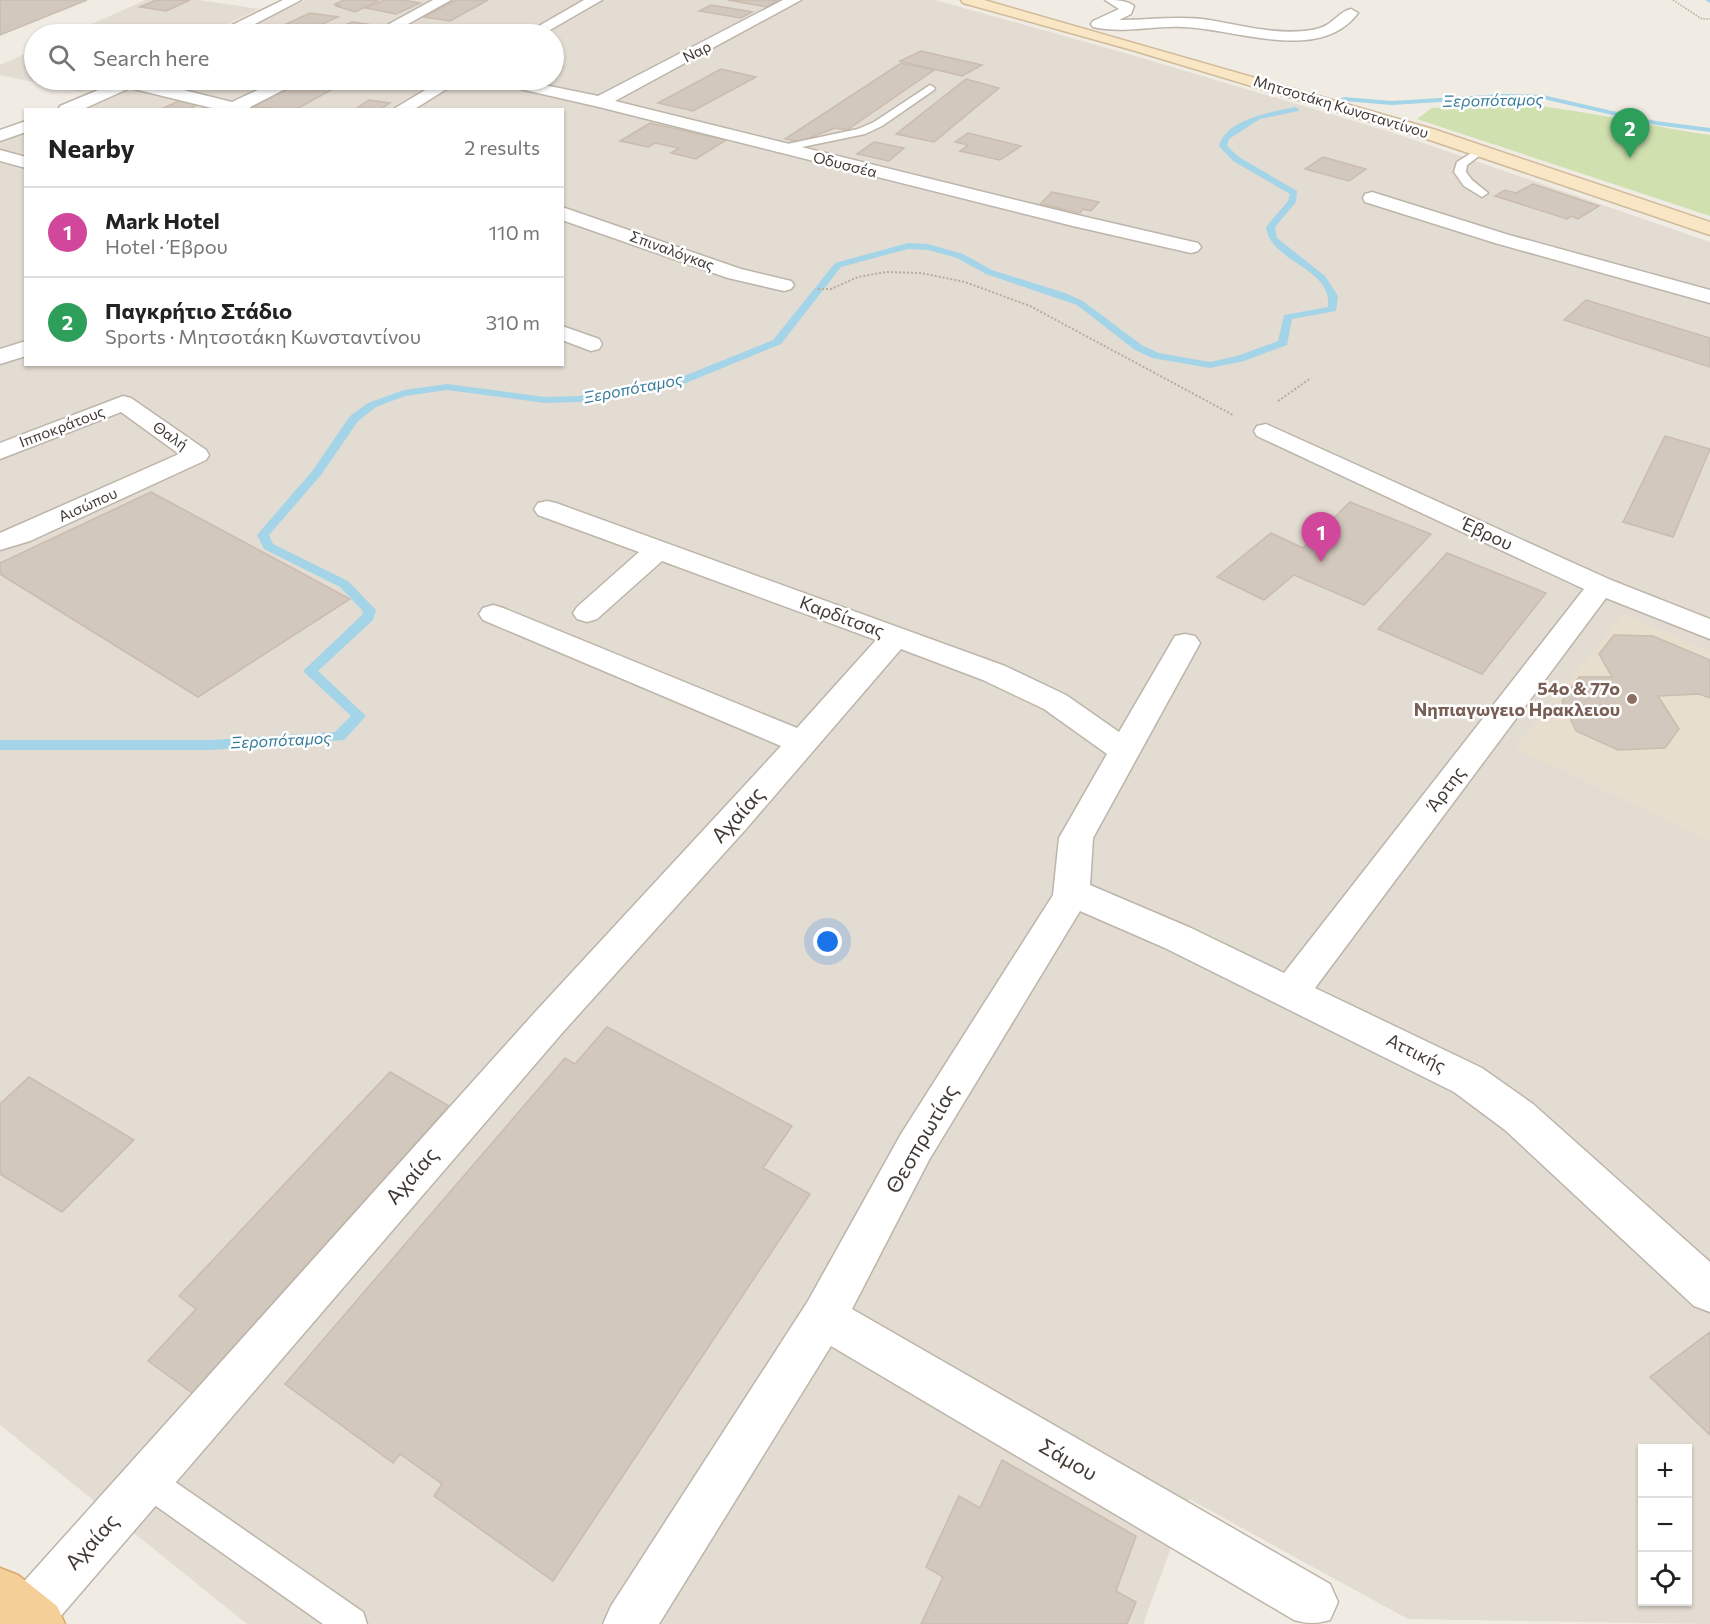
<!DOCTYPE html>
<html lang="en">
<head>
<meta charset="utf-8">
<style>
  :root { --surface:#fff; --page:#f6f6f6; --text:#222; --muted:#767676; --line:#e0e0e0; --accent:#e52b25 }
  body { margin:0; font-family:Commissioner,sans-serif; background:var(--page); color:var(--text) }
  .controls { position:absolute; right:18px; bottom:18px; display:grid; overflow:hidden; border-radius:0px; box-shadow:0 2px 4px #0004 }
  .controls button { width:54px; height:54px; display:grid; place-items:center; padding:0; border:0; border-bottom:2px solid var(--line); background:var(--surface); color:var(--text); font:30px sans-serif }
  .you { position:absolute; left:828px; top:942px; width:21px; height:21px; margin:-15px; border:4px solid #fff; border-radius:50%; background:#1a73e8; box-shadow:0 0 0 9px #1a73e833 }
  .badge { display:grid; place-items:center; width:39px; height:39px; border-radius:50%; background:var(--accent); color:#fff; font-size:20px; font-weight:700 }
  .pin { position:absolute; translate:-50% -50px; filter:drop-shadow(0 2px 3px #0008) }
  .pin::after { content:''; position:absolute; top:32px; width:21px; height:18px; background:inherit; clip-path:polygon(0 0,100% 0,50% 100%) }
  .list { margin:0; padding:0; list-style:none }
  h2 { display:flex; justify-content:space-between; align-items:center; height:78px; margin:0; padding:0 24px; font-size:26px }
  h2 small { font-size:20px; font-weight:400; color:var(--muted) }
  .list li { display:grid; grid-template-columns:39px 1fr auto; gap:18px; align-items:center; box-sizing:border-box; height:90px; padding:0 24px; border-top:2px solid var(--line) }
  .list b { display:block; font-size:22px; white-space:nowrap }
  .list p { margin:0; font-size:20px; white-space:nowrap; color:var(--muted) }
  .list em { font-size:20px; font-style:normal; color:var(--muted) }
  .icon { flex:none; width:33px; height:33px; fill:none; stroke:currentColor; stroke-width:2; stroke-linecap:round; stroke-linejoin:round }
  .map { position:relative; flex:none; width:1710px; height:1624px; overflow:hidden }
  .search { position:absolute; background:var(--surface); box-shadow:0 2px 4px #0004; left:24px; top:24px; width:540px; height:66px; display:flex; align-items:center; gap:15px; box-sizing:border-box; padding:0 21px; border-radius:33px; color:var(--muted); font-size:22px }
  .panel { position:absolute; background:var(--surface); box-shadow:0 2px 4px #0004; left:24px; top:108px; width:540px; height:258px; border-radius:0px }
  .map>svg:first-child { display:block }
</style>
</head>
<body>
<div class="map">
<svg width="1710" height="1624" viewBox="0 0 1710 1624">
  <rect width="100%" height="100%" fill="#f0ebe3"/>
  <g fill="#e3dcd2" fill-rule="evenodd">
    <path d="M146 0H198L259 9 206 34H69Z"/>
    <path d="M305 0H935L1125 53 1394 133 1710 242V1624L1408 1619 1189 1499 1143 1624H247L0 1425V142L25 132 26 364H562V110L79 109 145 80H554V34H236ZM1642 1448H1688V1602H1642Z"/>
    <path d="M34 50V80H113L81 92 0 75V65Z"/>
  </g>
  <path fill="#e8dece" d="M1624 614 1710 651V842L1515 747Z"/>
  <path fill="#d0e1af" d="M1518 104C1583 109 1646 126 1710 135V216L1417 119 1432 108Z"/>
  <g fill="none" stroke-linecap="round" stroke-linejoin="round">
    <g fill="#a4d4e8" fill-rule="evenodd">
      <path d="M1705 0H1710V3Z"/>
      <path d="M1503 94 1543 95 1656 121 1710 128V132L1656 125 1543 99 1503 98 1392 105 1344 101 1340 99 1344 97 1392 101Z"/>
      <path d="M1295 107 1299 109 1298 111 1260 119 1229 139 1227 146 1239 157 1297 191 1296 202 1275 227 1277 238 1325 276 1338 296 1336 311 1292 319 1287 345 1244 361 1210 368 1152 358 1135 350 1077 305 986 274 957 258 928 250 908 249 841 267 781 344 686 383 579 402 545 403 447 390 405 396 376 407 358 421 321 475 269 535 273 544 348 581 376 610 373 620 318 671 366 716 344 740 212 750H0V740H212L335 732 351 716 303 671 362 615 363 611 340 587 264 549 257 535 313 470 350 416 368 403 404 390 447 384 545 397 579 396 679 378 773 340 835 263 908 243 928 244 963 254 992 270 1065 293 1083 301 1143 346 1159 353 1210 362 1237 356 1278 341 1284 315 1328 307C1333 267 1270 263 1266 227L1288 201 1290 194 1233 161 1219 146C1226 119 1272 112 1295 107Z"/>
    </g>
  </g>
  <g fill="#d3c8bd" stroke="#cabcae" stroke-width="1.5">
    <path d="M0 0H87L0 35Z"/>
    <path d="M156 0H190L166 11 140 7Z"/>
    <path d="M344 0H370L378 1 355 12 336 6 339 5 335 4Z"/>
    <path d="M385 0H403L420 3 396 14 366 8Z"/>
    <path d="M456 0H488L450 21 424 17Z"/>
    <path d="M728 0H778L767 7Z"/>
    <path d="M711 5 752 12 741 18 699 11Z"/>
    <path d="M310 13 338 17 314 28 286 24Z"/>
    <path d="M352 22 386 27 371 34H325Z"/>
    <path d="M138 27 160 31 151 34H121Z"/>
    <path d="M503 28 530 33 491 34Z"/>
    <path d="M921 51 982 65 962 76 900 61Z"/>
    <path d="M901 63 934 70 847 130 835 128 799 142 785 139Z"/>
    <path d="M721 69 756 77 693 111 658 103Z"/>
    <path d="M966 79 999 88 934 142 896 134Z"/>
    <path d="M305 80H349L295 110 253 107Z"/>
    <path d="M181 100 199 104 187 110H159Z"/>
    <path d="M369 100 390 103 379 110H354Z"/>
    <path d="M650 123 726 140 696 159 671 153 679 148 655 143 648 147 620 141Z"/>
    <path d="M968 133 1021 146 1000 160 960 151 968 145 955 142Z"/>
    <path d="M874 142 904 148 889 161 857 154Z"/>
    <path d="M1323 157 1366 169 1349 181 1305 169Z"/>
    <path d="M1533 184 1599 206 1578 219 1572 216 1567 219 1495 196 1505 190 1516 193Z"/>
    <path d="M1052 192 1099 202 1091 211 1083 209 1080 213 1040 204Z"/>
    <path d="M1586 300 1710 338V367L1564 320Z"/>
    <path d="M1665 436 1710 449 1673 537 1623 522Z"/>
    <path d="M151 492 350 599 198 697 0 574V563Z"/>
    <path d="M1350 502 1431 534 1364 605 1294 575 1264 600 1217 577 1271 533 1303 548Z"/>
    <path d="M1447 553 1546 593 1482 674 1378 629Z"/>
    <path d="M1614 635 1653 636 1710 660V698L1699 694 1658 696 1679 729 1665 748 1618 750 1576 731 1562 701 1579 677H1612L1599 654Z"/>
    <path d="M607 1027 792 1126 763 1168 810 1194 553 1581 434 1496 442 1484 400 1454 393 1463 285 1384 565 1058 575 1064Z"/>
    <path d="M390 1072 449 1106 192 1393 148 1361 196 1309 179 1296Z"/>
    <path d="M29 1077 134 1140 62 1212 0 1174V1104Z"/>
    <path d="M1710 1332V1435L1650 1377Z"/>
    <path d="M1002 1460 1136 1536 1116 1591 1136 1602 1127 1624H921L943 1577 926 1567 959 1496 980 1508Z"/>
  </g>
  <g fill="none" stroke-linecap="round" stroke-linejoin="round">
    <defs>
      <g id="lane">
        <path d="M930 85 935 88 934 90 882 126 865 134 778 152 772 149 778 146 858 129 874 122Z"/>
        <path d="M1481 147 1487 150 1467 165 1466 172 1472 180 1488 193 1482 197 1464 186 1454 172 1457 162Z"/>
        <path d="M147 1466 158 1470 363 1612 367 1624H323L136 1492 132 1481 136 1470Z"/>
      </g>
      <g id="street">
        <path d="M283 0H301L236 34H217L220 31Z"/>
        <path d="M433 0H451L390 34H371Z"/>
        <path d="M584 0H602L543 34H525Z"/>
        <path d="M783 0H801L615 101 1073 214 1198 243 1201 247 1198 251 1191 253 1073 226 599 107 494 83 492 80H520L598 96Z"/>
        <path d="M1105 0C1115 0 1127 0 1134 6L1131 14 1119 20C1147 20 1174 16 1202 19 1238 24 1275 36 1312 30 1333 27 1337 12 1351 9L1358 13C1320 64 1237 29 1184 27 1155 25 1122 34 1093 27L1091 24 1093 21 1119 9Z"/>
        <path d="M122 80H143L232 102 279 80H299L297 83 250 107 252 110H220L130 88 81 110H58L60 106Z"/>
        <path d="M442 80H461L413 110H392Z"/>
        <path d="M26 121V132L0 141V130Z"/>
        <path d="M0 150 26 157V168L0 161Z"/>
        <path d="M1372 192 1509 235 1710 290V303L1495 243 1365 202 1363 198 1365 194Z"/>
        <path d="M562 207 741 269 791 281 794 285 791 289 784 291 728 278 562 220Z"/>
        <path d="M562 326 599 339 602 344 599 349 591 351 562 340Z"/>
        <path d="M26 341V356L0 364V349Z"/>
        <path d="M123 396 131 398 206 450 209 455 206 460 30 541 0 550V533L179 454 121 412 0 459V443Z"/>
        <path d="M1266 424 1611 580 1710 619V639L1606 598 1315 988 1482 1068 1533 1104 1710 1262V1312L1694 1306 1505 1130 1454 1092 1165 948 1080 911 929 1160 852 1309 1330 1584 1338 1602 1330 1620C1317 1624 1307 1624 1294 1620L831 1346 659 1624H603L611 1606 808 1301 901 1134 1053 895 1059 838 1107 754 1044 709 983 680 901 649 746 829 563 1032 54 1624H6L2 1615 10 1597 537 1010 781 746 483 620 479 614 483 608 493 605 503 608 797 728 876 640 662 561 597 619 587 622 577 619 573 613 577 607 639 552 538 515 534 509 538 503 547 501 556 503 1005 666 1066 695 1119 732 1175 636 1185 634 1195 636 1200 643 1093 838 1090 885 1191 928 1284 973 1584 589 1257 436 1254 431 1257 426Z"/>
      </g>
      <path id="secondary" d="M961 0H984L1433 129 1710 222V235L1421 137 1132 50 963 3Z"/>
      <path id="primary" d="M0 1568 18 1575 57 1606 65 1624H0Z"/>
    </defs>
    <use href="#lane" stroke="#bdb4aa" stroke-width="3"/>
    <use href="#street" stroke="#bdb4aa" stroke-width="3"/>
    <use href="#secondary" stroke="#cfba99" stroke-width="3"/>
    <use href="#primary" stroke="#d7a96a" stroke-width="3"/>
    <path stroke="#baab9a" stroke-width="1.5" stroke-dasharray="1.5 1.5" stroke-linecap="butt" d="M1673 0 1702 19H1710"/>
    <g stroke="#baab9a" stroke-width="2" stroke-dasharray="2 2" stroke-linecap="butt">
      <path d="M818 289H831L858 277 886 272 921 273 965 282 1030 306 1233 415"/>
      <path d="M1278 401 1311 378"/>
    </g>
    <use href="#lane" fill="#fff" fill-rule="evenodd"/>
    <use href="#street" fill="#fff" fill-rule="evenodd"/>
    <use href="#secondary" fill="#f9e6c4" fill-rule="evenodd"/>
    <use href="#primary" fill="#f4cf98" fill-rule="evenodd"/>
  </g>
  <circle fill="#8d6e63" stroke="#fff" stroke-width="2" cx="1632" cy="699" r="6"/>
  <g text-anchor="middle" stroke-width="5" stroke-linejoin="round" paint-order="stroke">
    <g font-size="15" fill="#413a34" stroke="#fff">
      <text transform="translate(697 52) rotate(-27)" y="5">Ναρ</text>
      <text transform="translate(1341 107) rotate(17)" y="5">Μητσοτάκη Κωνσταντίνου</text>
      <text transform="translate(845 165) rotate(14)" y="5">Οδυσσέα</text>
      <text transform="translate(672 251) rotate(20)" y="5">Σπιναλόγκας</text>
      <text transform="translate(62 427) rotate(-21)" y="5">Ιπποκράτους</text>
      <text transform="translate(170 436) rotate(35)" y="5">Θαλή</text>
      <text transform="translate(88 505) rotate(-24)" y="5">Αισώπου</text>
    </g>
    <g font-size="16" font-style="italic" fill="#367c9b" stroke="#fff">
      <text transform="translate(1493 100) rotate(-1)" y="6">Ξεροπόταμος</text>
      <text transform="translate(633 388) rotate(-11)" y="6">Ξεροπόταμος</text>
      <text transform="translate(281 740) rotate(-3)" y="6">Ξεροπόταμος</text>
    </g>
    <g font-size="18" fill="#413a34" stroke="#fff">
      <text transform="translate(1487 534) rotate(25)" y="6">Έβρου</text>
      <text transform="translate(842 617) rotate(20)" y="6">Καρδίτσας</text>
      <text transform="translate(1446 789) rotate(-53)" y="6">Άρτης</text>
      <text transform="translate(1416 1053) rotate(27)" y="6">Αττικής</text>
    </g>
    <g font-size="18" font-weight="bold" fill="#785e54" stroke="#fff" text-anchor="end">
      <text x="1620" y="695">54ο &amp; 77ο<tspan x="1620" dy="21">Νηπιαγωγειο Ηρακλειου</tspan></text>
    </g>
    <g font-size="21" fill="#413a34" stroke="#fff">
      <text transform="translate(738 815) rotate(-48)" y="7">Αχαίας</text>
      <text transform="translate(922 1139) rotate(-60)" y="7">Θεσπρωτίας</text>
      <text transform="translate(412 1176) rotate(-49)" y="7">Αχαίας</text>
      <text transform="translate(1068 1460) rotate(30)" y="7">Σάμου</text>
      <text transform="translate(92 1542) rotate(-48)" y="7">Αχαίας</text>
    </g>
  </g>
</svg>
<div class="controls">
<button>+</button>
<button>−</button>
<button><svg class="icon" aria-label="locate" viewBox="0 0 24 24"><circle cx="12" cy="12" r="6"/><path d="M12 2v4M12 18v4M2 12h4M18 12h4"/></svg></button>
</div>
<div class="you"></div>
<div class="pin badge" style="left:1321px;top:562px;background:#d1479c">1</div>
<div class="pin badge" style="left:1630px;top:158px;background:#2e9e5b">2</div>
<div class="search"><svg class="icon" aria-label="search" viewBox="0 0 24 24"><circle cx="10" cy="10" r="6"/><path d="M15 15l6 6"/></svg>Search here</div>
<section class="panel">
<h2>Nearby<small>2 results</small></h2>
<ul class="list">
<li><span class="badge" style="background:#d1479c">1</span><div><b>Mark Hotel</b><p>Hotel · Έβρου</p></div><em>110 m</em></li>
<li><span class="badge" style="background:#2e9e5b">2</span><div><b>Παγκρήτιο Στάδιο</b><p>Sports · Μητσοτάκη Κωνσταντίνου</p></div><em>310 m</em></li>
</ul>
</section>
</div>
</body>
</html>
